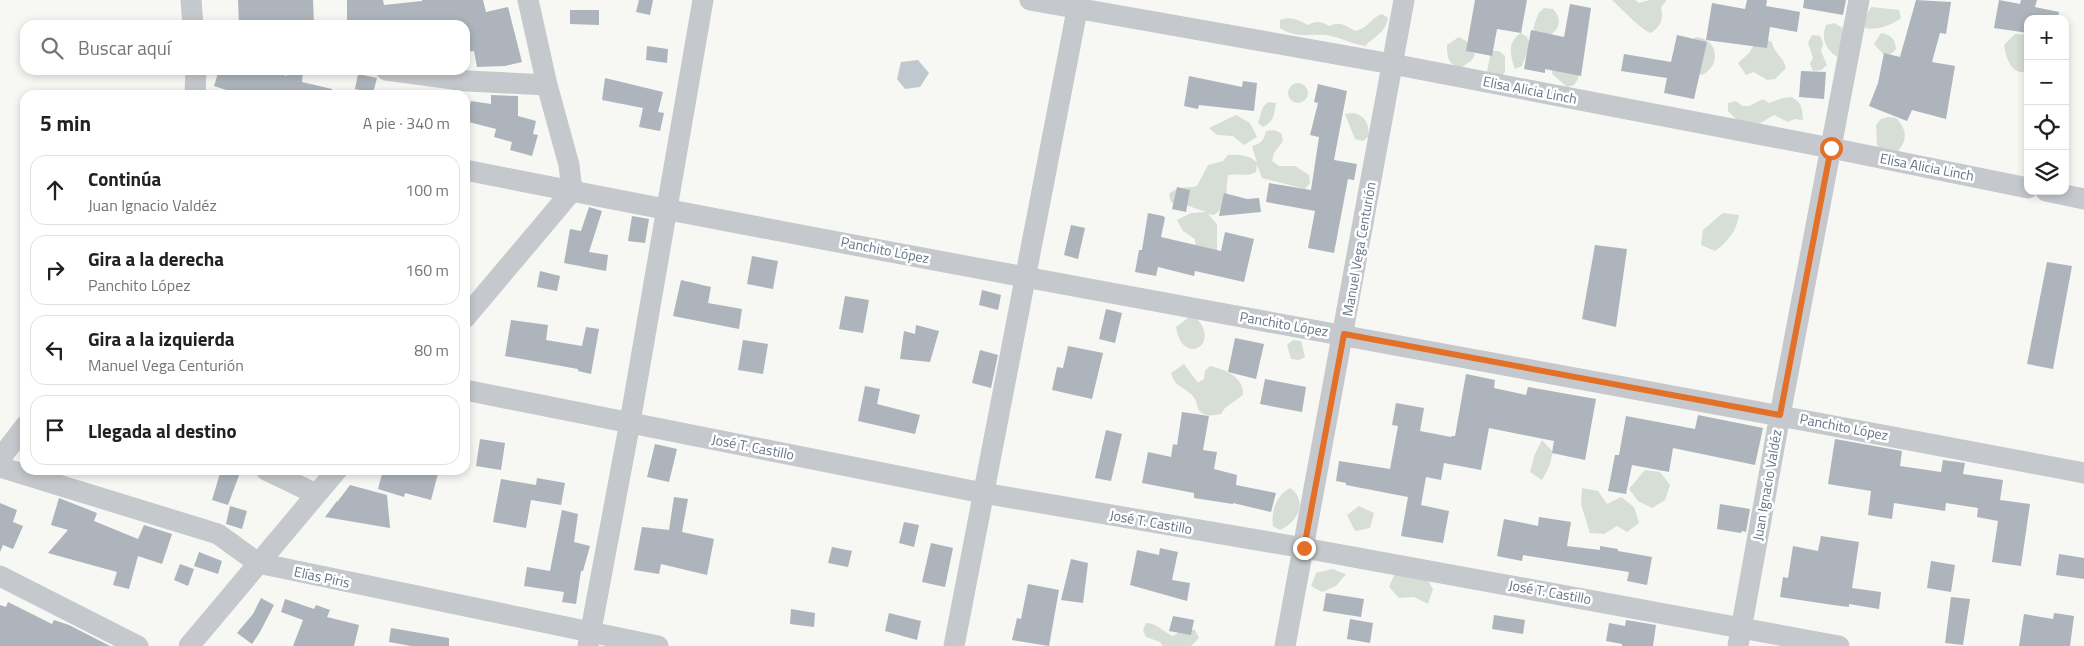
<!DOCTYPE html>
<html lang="es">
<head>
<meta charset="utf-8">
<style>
  :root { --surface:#fff; --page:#f2f2f2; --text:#202124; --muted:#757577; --line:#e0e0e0 }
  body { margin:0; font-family:"Titillium Web",sans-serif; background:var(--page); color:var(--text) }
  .controls { position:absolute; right:15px; top:15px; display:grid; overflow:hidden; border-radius:10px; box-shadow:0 2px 8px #0003 }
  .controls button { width:45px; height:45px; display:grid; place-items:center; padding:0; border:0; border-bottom:1px solid var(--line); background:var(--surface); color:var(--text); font:25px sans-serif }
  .stop { position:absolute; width:15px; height:15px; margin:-11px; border:4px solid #e37028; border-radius:50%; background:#fff }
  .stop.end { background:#e37028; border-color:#fff; box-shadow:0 1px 5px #0008 }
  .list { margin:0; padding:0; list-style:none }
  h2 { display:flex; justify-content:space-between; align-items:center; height:65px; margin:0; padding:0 20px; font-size:21px }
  h2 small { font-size:16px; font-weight:400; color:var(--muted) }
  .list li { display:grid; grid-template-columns:32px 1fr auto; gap:15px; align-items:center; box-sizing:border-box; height:70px; margin:0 10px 10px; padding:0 10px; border:1px solid var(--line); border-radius:15px }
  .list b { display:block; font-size:19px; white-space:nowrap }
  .list p { margin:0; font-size:16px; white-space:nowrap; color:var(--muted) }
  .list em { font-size:16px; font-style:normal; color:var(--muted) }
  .icon { flex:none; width:28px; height:28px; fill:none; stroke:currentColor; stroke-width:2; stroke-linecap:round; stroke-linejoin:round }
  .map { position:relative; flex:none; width:2084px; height:646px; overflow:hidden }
  .search { position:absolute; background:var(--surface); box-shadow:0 2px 8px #0003; left:20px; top:20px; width:450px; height:55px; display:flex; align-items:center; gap:12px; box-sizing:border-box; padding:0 18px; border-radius:15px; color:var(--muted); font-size:19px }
  .panel { position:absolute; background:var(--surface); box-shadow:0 2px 8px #0003; left:20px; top:90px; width:450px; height:385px; border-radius:15px }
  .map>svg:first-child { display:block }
</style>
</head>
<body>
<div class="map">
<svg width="2084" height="646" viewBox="0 0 2084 646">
  <rect width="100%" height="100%" fill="#f7f7f4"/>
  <g fill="#d7ded5">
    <path d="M1612 0H1635L1639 3 1650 0H1667L1661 7C1664 19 1661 26 1651 33 1641 30 1622 9 1612 0Z"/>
    <path d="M1871 7 1899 10 1901 18C1892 25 1876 31 1865 28L1864 20Z"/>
    <path d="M1544 8 1553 9C1561 18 1561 26 1552 34H1538L1533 29 1538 14Z"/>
    <path d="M1382 14 1388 18C1386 32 1375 36 1365 46 1352 44 1339 37 1326 35 1311 34 1294 38 1280 28V20C1291 16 1298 20 1308 25 1316 21 1321 21 1329 26 1340 21 1345 25 1355 31 1369 28 1369 19 1382 14Z"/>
    <path d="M1834 23 1841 27 1845 32 1837 57C1825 49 1821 38 1826 25Z"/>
    <path d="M1521 33 1527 37 1530 44 1522 66 1515 69C1510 55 1507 42 1521 33Z"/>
    <path d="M1881 33C1891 35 1895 38 1896 49L1891 54 1884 55 1874 44Z"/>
    <path d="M2015 34 2028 35V71C2011 77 2006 57 2004 45Z"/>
    <path d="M1812 35 1820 36 1823 43 1821 51 1827 65 1821 70 1813 71 1810 64 1813 58 1808 43Z"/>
    <path d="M1459 37 1466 41 1475 55 1471 61 1459 69C1448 63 1447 57 1447 45Z"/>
    <path d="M1696 37C1718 39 1722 65 1702 75L1695 72 1689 41Z"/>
    <path d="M1765 39 1772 42C1774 54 1784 57 1786 68L1775 79 1767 80 1754 72 1746 75 1738 63 1749 53 1757 40Z"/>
    <path d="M1491 51H1499L1505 56V72L1500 78 1487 72Z"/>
    <path d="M1553 66 1578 71V79L1574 85 1567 87 1552 74Z"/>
    <circle cx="1298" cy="93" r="10"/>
    <path d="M1791 97C1802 102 1802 108 1803 120L1795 119 1788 122 1774 115 1754 127 1739 122 1728 111V103L1736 101 1742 106H1749L1763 99 1769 103 1783 98Z"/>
    <path d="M1268 102 1276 103C1274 114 1274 122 1263 127L1258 123 1263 107Z"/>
    <path d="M1353 113C1366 116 1368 123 1369 136L1363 141 1355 139 1345 114Z"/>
    <path d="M1236 115 1250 123 1257 137 1244 145 1233 136 1217 135 1209 128Z"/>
    <path d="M1888 117 1896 118C1907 130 1908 140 1897 152L1881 151 1877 145 1876 125 1881 119Z"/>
    <path d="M1274 130 1281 133 1283 141 1274 153 1272 161 1279 166H1295L1309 175 1310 183 1305 189 1262 178 1257 165 1256 172C1247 177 1238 173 1228 175 1225 192 1230 205 1214 215L1208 214 1217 224V255L1196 254 1195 239 1183 231 1177 220 1191 213 1206 212 1183 204 1176 206 1171 202 1169 194C1179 185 1186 189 1197 186L1208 165 1223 161 1228 155C1239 154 1250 155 1257 163L1252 146C1261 144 1264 140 1266 131Z"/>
    <path d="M1723 213 1739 215C1736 232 1729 240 1715 251L1701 245 1703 230Z"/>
    <path d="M1189 317 1197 319C1221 345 1182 367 1176 327Z"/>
    <path d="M1293 340 1301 341 1305 357 1299 360 1291 359 1287 345Z"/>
    <path d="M1184 364 1198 383 1204 379 1205 371 1210 366C1226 370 1244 377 1243 395L1225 408 1221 414C1214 415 1208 417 1202 413 1196 409 1198 404 1195 399 1188 387 1175 389 1171 373Z"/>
    <path d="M1542 440 1553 452 1549 467 1542 480 1530 472 1535 454Z"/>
    <path d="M1645 470 1660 472 1670 485 1665 500 1652 508 1638 501 1629 489Z"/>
    <path d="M1290 488C1309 501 1297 523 1280 530L1273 526C1271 510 1276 496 1290 488Z"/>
    <path d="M1582 488 1598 491 1607 504 1621 497 1634 507 1639 523 1627 532 1617 526 1604 534 1590 533 1581 504Z"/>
    <path d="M1359 506 1374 513 1370 528 1355 531 1347 515Z"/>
    <path d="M1332 569 1346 574 1336 586 1322 592 1311 586 1316 573Z"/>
    <path d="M1395 573 1425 576 1433 589 1428 604 1414 597 1399 598 1389 587Z"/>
    <path d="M1146 623C1157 623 1163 632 1173 636 1181 630 1186 629 1195 630L1199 638 1191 646H1163L1160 642 1146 637 1143 630Z"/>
  </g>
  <path fill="#c0c8cf" d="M918 60 929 73 920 87 905 89 897 79 901 62Z"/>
  <g fill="#adb4bb">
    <path d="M238 0H313L314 24 239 25Z"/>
    <path d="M347 0H383L384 5 422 1V0H483L486 12 508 7 522 62 505 66 477 67 474 51 465 52V25H347Z"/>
    <path d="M639 0H653L650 15 636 12Z"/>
    <path d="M1475 0H1527L1521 33 1497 29 1492 56 1466 51Z"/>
    <path d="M1747 0H1767L1766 6 1800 12 1797 32 1770 27 1767 48 1706 40 1712 3 1745 9Z"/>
    <path d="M1804 0H1846L1843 15 1803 8Z"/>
    <path d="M1916 0 1951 2 1946 34 1940 33 1932 62 1955 66 1946 119 1912 110 1907 121 1869 106 1878 83 1884 53 1900 57Z"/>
    <path d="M1999 0 2020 4 2021 0H2037L2035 7 2059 12 2058 19H2028V33L1994 28Z"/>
    <path d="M1570 4 1591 8 1581 76 1545 69V73L1524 69 1531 30 1564 37Z"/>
    <path d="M570 10H599V25L570 24Z"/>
    <path d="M1677 35 1707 42 1694 99 1664 93 1667 78 1621 71 1624 54 1671 62Z"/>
    <path d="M647 46 668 49 667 63 646 60Z"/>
    <path d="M219 70H269L287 76V70H303L302 82 332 89V95H242L214 86Z"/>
    <path d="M1801 71 1826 72 1824 99 1799 97Z"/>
    <path d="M358 74 377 78 373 93 355 89Z"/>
    <path d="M1189 76 1242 87 1243 81 1257 83 1254 111 1199 105 1198 109 1184 106Z"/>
    <path d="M605 78 663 92 658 112 664 113 660 131 639 127 643 108 602 100Z"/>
    <path d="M1318 84 1347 91 1334 160 1357 164 1354 180 1348 179 1334 253 1308 248 1315 211 1266 202 1269 183 1311 190 1319 137 1310 135 1318 103 1314 102Z"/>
    <path d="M491 95 518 96V116L536 121 533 134 538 135 532 156 510 150 512 142 494 137 496 129 465 121 471 101 491 104Z"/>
    <path d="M1177 187 1190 190 1186 212 1172 209Z"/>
    <path d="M1224 193 1247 199 1259 198 1261 212 1219 216Z"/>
    <path d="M589 207 602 211 589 252 608 255 606 271 564 263 570 229 581 231Z"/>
    <path d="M1148 213 1163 216 1165 218 1161 237 1221 251 1225 232 1254 239 1244 282 1195 271 1194 276 1158 267 1156 276 1135 272 1139 250H1142Z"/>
    <path d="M632 216 649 219 645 243 628 241Z"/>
    <path d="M1071 225 1085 228 1078 259 1064 255Z"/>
    <path d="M1595 245 1627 249 1616 327 1582 319Z"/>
    <path d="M752 256 778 261 773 289 747 284Z"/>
    <path d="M2047 262 2072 266 2053 369 2027 364Z"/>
    <path d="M540 271 560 276 557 291 537 287Z"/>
    <path d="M681 280 711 287 708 303 742 309 739 329 673 316Z"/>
    <path d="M982 290 1001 295 998 310 979 305Z"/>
    <path d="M845 296 869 300 863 333 839 329Z"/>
    <path d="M1106 309 1122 313 1115 343 1099 339Z"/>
    <path d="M511 320 548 325 546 340 582 346 586 327 599 329 591 374 578 371V369L505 356Z"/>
    <path d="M916 325 939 331 930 362 900 359 904 331 915 334Z"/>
    <path d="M1235 338 1264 344 1256 379 1228 372Z"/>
    <path d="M743 340 768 344 763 374 738 370Z"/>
    <path d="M1068 346 1103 353 1092 399 1052 390 1057 367 1063 368Z"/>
    <path d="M980 350 998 355 991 388 972 383Z"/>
    <path d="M1466 374 1495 380 1494 388 1526 395 1528 387 1596 399 1585 460 1552 453 1554 441 1489 428 1481 470 1444 463 1441 480 1426 477 1421 505 1449 511 1443 543 1401 536 1408 497 1346 485V483L1336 481 1339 461 1390 469 1398 426 1392 425 1396 403 1424 408 1420 431 1451 437 1452 436H1455Z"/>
    <path d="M1265 379 1306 387 1302 412 1260 404Z"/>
    <path d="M865 386 880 389 877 404 920 415 915 434 858 421Z"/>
    <path d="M1182 412 1209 416 1203 450 1217 452 1214 469 1237 475 1236 485 1276 493 1271 512 1233 503V504L1194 498V493L1142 483 1148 452 1171 457 1173 444 1177 445Z"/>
    <path d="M1698 415 1763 428 1755 465 1673 448 1669 472 1632 465 1626 494 1608 491 1615 455H1619L1626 416 1695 429Z"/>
    <path d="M1106 430 1122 434 1111 481 1095 478Z"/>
    <path d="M480 439 505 443 501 470 476 466Z"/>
    <path d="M1835 439 1902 451 1900 466 1941 472 1943 460 1965 463 1963 474 2003 480 2000 500 2030 504 2021 566 1992 562 1998 521 1977 517 1978 508 1946 503 1945 511 1894 503 1892 519 1868 515 1871 491 1828 484Z"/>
    <path d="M655 444 677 449 669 482 647 477Z"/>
    <path d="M221 470H241L228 505 212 500Z"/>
    <path d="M383 470H439L431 500 405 493 404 497 378 489Z"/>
    <path d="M537 478 565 483 561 505 531 500 526 528 493 522 501 479 536 485Z"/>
    <path d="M350 485 387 495 390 528 325 517 337 501 339 502 338 501Z"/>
    <path d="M674 497 688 499 682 532 714 539 707 575 661 564 659 574 634 570 642 527 669 530Z"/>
    <path d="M59 498 97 513 94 521 138 539 144 525 172 534 162 564 138 556 129 589 113 585 117 572 48 553 68 530 51 525Z"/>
    <path d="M0 503 17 510 13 522 23 526 13 549 3 545 0 552Z"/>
    <path d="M1720 504 1750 509 1746 532 1742 531 1741 533 1717 529Z"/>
    <path d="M230 506 247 511 242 529 226 524Z"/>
    <path d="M562 510 578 514 574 542 590 546 583 571H581L576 604 562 602 564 592 524 586 527 567 550 571Z"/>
    <path d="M1539 517 1571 522 1567 546 1600 550V546L1618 549V551L1652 557 1647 585 1627 581 1629 572 1523 555 1522 561 1497 556 1504 519 1538 526Z"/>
    <path d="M904 522 919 525 914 547 899 543Z"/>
    <path d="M1821 536 1859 542 1852 588 1881 592 1879 609 1849 604V607L1833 605 1780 597 1783 577 1788 578 1793 546 1818 551Z"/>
    <path d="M931 543 953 548 945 587 922 582Z"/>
    <path d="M832 547 852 551 848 567 828 563Z"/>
    <path d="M1160 548 1178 552 1172 580 1190 583 1187 601 1130 585 1137 550 1159 555Z"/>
    <path d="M199 552 222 561 218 574 194 566Z"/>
    <path d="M2059 554 2084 558V579L2056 575Z"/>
    <path d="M1071 559 1088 563 1083 603 1061 600Z"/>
    <path d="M1931 561 1955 565 1951 592 1927 588Z"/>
    <path d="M180 564 194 569 188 586 174 580Z"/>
    <path d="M1028 584 1059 590 1049 646 1012 640 1017 618 1021 619Z"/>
    <path d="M1326 593 1364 599 1361 617 1323 611Z"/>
    <path d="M1951 597 1970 599 1963 645 1945 643Z"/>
    <path d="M261 598 274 605 260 632 252 644 237 633 253 614Z"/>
    <path d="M285 599 314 609 316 605 330 610 327 617 359 625 354 646H293L303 620 281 612Z"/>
    <path d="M8 602 52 624 54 620 69 625 110 646H0V605L6 607Z"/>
    <path d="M791 609 815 613 814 627 790 624Z"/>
    <path d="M889 613 921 621 917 640 885 631Z"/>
    <path d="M2054 613 2074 616 2070 646H2019L2024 614 2053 619Z"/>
    <path d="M1494 615 1525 620 1523 634 1492 629Z"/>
    <path d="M1173 616 1194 620 1191 635 1169 631Z"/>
    <path d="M1350 619 1373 623 1370 643 1347 639Z"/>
    <path d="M1626 620 1656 625 1653 646H1622V644L1606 641 1609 623 1625 626Z"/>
    <path d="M391 628 449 638V646H411L389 642Z"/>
  </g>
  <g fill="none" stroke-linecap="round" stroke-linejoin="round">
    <g stroke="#c5c8cc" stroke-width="21">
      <path d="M191 0 193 25"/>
      <path d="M1030 0 1392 64 1831 148 2028 188"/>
      <path d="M386 70 468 81 547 85"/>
      <path d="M195 95 196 70"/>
      <path d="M465 170C1004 277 1545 370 2084 473"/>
      <path d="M2046 191 2084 199"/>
      <path d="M465 318 572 191 569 165 547 85 528 0"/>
      <path d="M465 390 983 493 1304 548 1839 646"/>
      <path d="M0 459 25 426"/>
      <path d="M0 467 218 534 258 563 658 646"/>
      <path d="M266 470 316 494"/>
      <path d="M0 576 138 646"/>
      <path d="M189 646 337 470"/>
      <path d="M588 646 630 422 703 0"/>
      <path d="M954 646 1079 0"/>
      <path d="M1285 646 1404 0"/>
      <path d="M1738 646 1780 415 1859 0"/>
    </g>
  </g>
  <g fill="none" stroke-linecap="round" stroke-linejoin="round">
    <path stroke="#e37028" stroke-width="6" d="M1304 548 1344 334 1780 415 1831 148"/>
  </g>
  <g text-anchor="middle" stroke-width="5" stroke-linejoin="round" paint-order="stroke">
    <g font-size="14" fill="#667385" stroke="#fff">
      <text transform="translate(1530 90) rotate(11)" y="5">Elisa Alicia Linch</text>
      <text transform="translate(1927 167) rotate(11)" y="5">Elisa Alicia Linch</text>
      <text transform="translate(1359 249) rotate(-80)" y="5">Manuel Vega Centurión</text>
      <text transform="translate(885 250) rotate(11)" y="5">Panchito López</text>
      <text transform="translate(1284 324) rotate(10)" y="5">Panchito López</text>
      <text transform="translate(1844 427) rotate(11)" y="5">Panchito López</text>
      <text transform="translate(753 447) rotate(11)" y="5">José T. Castillo</text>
      <text transform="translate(1767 485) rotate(-80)" y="5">Juan Ignacio Valdéz</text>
      <text transform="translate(1151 522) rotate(10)" y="5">José T. Castillo</text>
      <text transform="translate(322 577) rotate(12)" y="5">Elías Piris</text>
      <text transform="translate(1550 592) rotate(10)" y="5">José T. Castillo</text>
    </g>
  </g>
</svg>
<div class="controls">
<button>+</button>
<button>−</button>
<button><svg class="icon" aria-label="locate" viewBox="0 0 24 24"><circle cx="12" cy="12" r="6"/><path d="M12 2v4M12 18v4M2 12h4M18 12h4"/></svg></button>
<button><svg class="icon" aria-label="layers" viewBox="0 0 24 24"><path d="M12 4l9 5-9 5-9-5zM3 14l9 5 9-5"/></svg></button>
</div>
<div class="stop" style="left:1831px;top:148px"></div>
<div class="stop end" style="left:1304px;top:548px"></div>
<div class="search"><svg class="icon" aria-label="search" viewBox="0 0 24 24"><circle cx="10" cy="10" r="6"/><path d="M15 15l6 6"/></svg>Buscar aquí</div>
<section class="panel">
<h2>5 min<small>A pie · 340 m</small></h2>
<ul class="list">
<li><svg class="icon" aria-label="ahead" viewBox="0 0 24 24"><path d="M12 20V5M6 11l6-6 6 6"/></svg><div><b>Continúa</b><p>Juan Ignacio Valdéz</p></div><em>100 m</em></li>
<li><svg class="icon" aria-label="right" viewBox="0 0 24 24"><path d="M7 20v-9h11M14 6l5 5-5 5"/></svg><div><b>Gira a la derecha</b><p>Panchito López</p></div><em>160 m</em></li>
<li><svg class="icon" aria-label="left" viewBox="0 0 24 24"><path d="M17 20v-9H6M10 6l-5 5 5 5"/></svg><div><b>Gira a la izquierda</b><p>Manuel Vega Centurión</p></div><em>80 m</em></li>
<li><svg class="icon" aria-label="arrive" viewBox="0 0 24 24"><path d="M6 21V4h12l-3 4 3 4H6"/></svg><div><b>Llegada al destino</b></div></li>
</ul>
</section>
</div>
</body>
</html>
